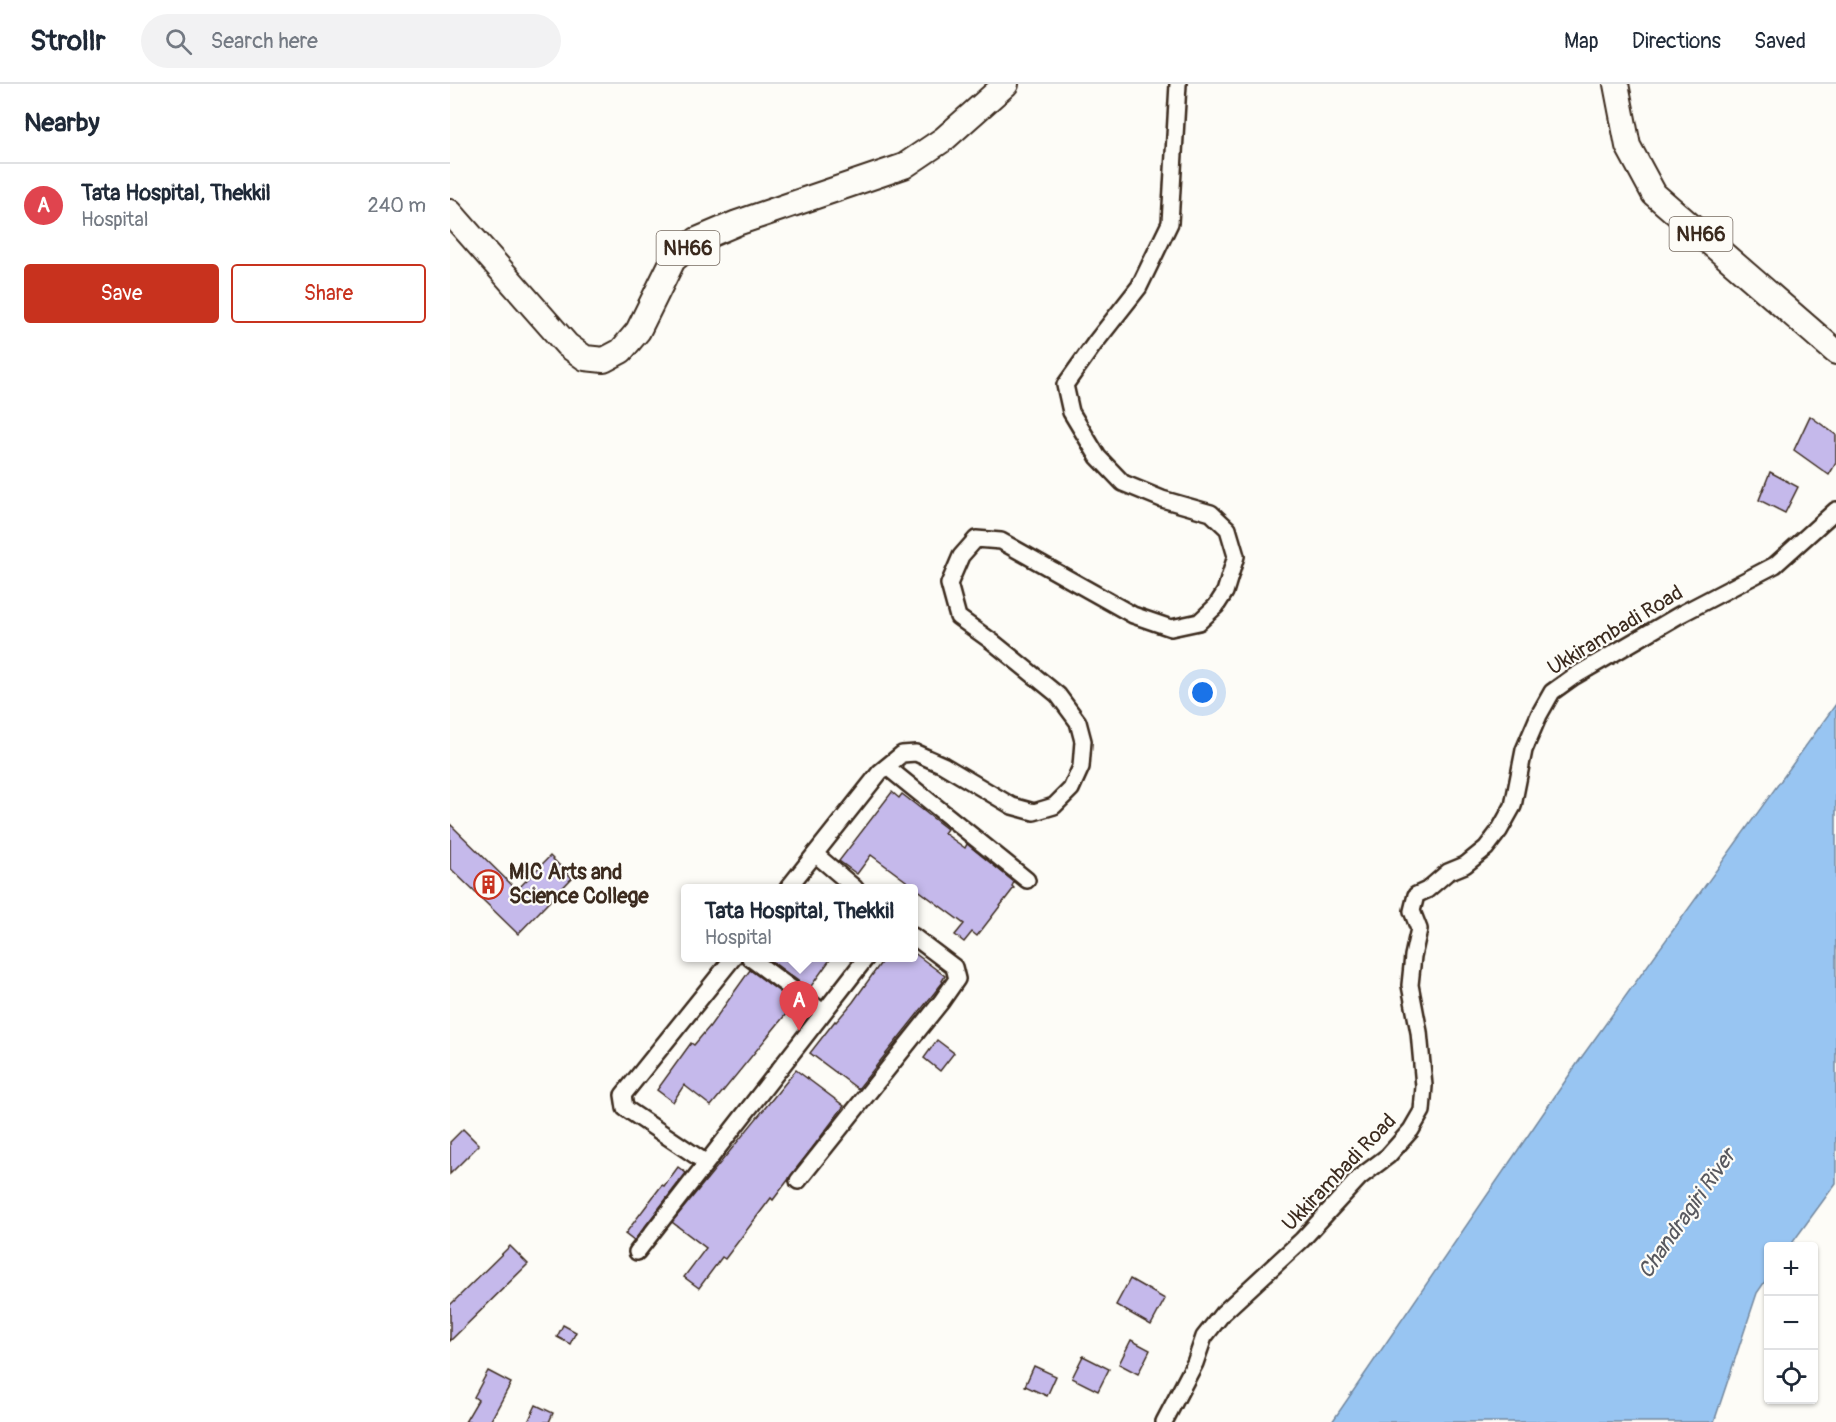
<!DOCTYPE html>
<html lang="en">
<head>
<meta charset="utf-8">
<style>
  :root { --surface:#fff; --page:#f2f2f3; --text:#1f2937; --muted:#747a83; --line:#e0e1e3; --accent:#c8321e }
  body { margin:0; font-family:Pangolin,sans-serif; background:var(--page); color:var(--text) }
  .controls { position:absolute; right:18px; bottom:18px; display:grid; overflow:hidden; border-radius:6px; box-shadow:0 2px 4px #0004 }
  .controls button { width:54px; height:54px; display:grid; place-items:center; padding:0; border:0; border-bottom:2px solid var(--line); background:var(--surface); color:var(--text); font:30px sans-serif }
  .you { position:absolute; left:753px; top:609px; width:21px; height:21px; margin:-15px; border:4px solid #fff; border-radius:50%; background:#1a73e8; box-shadow:0 0 0 9px #1a73e833 }
  .badge { display:grid; place-items:center; width:39px; height:39px; border-radius:50%; background:var(--accent); color:#fff; font-size:20px; font-weight:700 }
  .pin { position:absolute; translate:-50% -50px; filter:drop-shadow(0 2px 3px #0008) }
  .pin::after { content:''; position:absolute; top:32px; width:21px; height:18px; background:inherit; clip-path:polygon(0 0,100% 0,50% 100%) }
  .popup { position:absolute; left:231px; top:800px; width:237px; height:78px; box-sizing:border-box; display:grid; place-content:center; border-radius:6px; background:var(--surface); filter:drop-shadow(0 2px 4px #0005); font-size:20px; white-space:nowrap; color:var(--muted) }
  .popup b { font-size:22px; color:var(--text) }
  .popup::after { content:''; position:absolute; left:50%; top:100%; margin-left:-12px; border:12px solid transparent; border-top-color:var(--surface) }
  .list { margin:0; padding:0; list-style:none }
  h2 { display:flex; justify-content:space-between; align-items:center; height:78px; margin:0; padding:0 24px; font-size:26px }
  h2 small { font-size:20px; font-weight:400; color:var(--muted) }
  .list li { display:grid; grid-template-columns:39px 1fr auto; gap:18px; align-items:center; box-sizing:border-box; height:84px; padding:0 24px; border-top:2px solid var(--line) }
  .list b { display:block; font-size:22px; white-space:nowrap }
  .list p { margin:0; font-size:20px; white-space:nowrap; color:var(--muted) }
  .list em { font-size:20px; font-style:normal; color:var(--muted) }
  .actions { display:flex; gap:12px; padding:18px 24px }
  .actions a { flex:1; padding:14px 0; border:2px solid var(--accent); border-radius:6px; text-align:center; font-size:21px; color:var(--accent) }
  .actions .main { background:var(--accent); color:#fff }
  .icon { flex:none; width:33px; height:33px; fill:none; stroke:currentColor; stroke-width:2; stroke-linecap:round; stroke-linejoin:round }
  .map { position:relative; flex:none; width:1386px; height:1338px; overflow:hidden }
  header { display:flex; align-items:center; gap:36px; box-sizing:border-box; height:84px; padding:0 30px; background:var(--surface); border-bottom:2px solid var(--line) }
  header strong { font-size:28px }
  nav { display:flex; gap:33px; margin-inline-start:auto; font-size:21px }
  .search { width:420px; height:54px; background:var(--page); display:flex; align-items:center; gap:15px; box-sizing:border-box; padding:0 21px; border-radius:33px; color:var(--muted); font-size:22px }
  main { display:flex }
  aside { flex:1; background:var(--surface) }
  .map>svg:first-child { display:block }
</style>
</head>
<body>
<header>
<strong>Strollr</strong>
<div class="search"><svg class="icon" aria-label="search" viewBox="0 0 24 24"><circle cx="10" cy="10" r="6"/><path d="M15 15l6 6"/></svg>Search here</div>
<nav><a>Map</a><a>Directions</a><a>Saved</a></nav>
</header>
<main>
<aside>
<h2>Nearby<small></small></h2>
<ul class="list">
<li><span class="badge" style="background:#e0444e">A</span><div><b>Tata Hospital, Thekkil</b><p>Hospital</p></div><em>240 m</em></li>
</ul>
<div class="actions"><a class="main">Save</a><a>Share</a></div>
</aside>
<div class="map">
<svg width="1386" height="1338" viewBox="0 0 1386 1338">
  <rect width="100%" height="100%" fill="#fdfcf7"/>
  <filter id="ink" filterUnits="userSpaceOnUse"><feTurbulence type="fractalNoise" baseFrequency=".0167" numOctaves="2"/><feDisplacementMap in="SourceGraphic" scale="12" xChannelSelector="R" yChannelSelector="G"/><feConvolveMatrix kernelMatrix="1 2 1 2 8 2 1 2 1" color-interpolation-filters="sRGB"/></filter>
  <g filter="url(#ink)">
    <path fill="#98c5f2" stroke="#73879d" stroke-width="1.5" d="M1386 620V1099L1340 1162H1318V1193L1307 1209 1264 1338H882L1131 974Z"/>
    <g fill="#c5b9eb" stroke="#3b2a1e" stroke-width="1.5">
      <path d="M1360 332 1386 351V379L1379 391 1344 366Z"/>
      <path d="M1320 388 1348 403 1335 429 1309 416Z"/>
      <path d="M442 708 449 714 452 710 497 745 494 749 515 764 517 760 564 798 562 802 564 804 527 852 522 848 514 858 505 851 514 840 421 771 407 790 389 777Z"/>
      <path d="M0 740 67 806 100 772 122 794 68 850 0 784Z"/>
      <path d="M463 868 495 892 492 897 493 898 408 1005 360 969 385 937 386 938 403 918 435 873H463Z"/>
      <path d="M316 873H382L359 905Z"/>
      <path d="M300 886 345 919 261 1022 234 1001 223 1018 207 1006 241 959 244 961 260 942Z"/>
      <path d="M487 956 504 969 490 987 474 974Z"/>
      <path d="M346 986 394 1022 323 1116 321 1114 275 1175 272 1173 249 1204 234 1193 256 1164 222 1138Z"/>
      <path d="M13 1045 29 1061 0 1090V1058Z"/>
      <path d="M228 1083 236 1089 184 1157 175 1150 212 1101 214 1102Z"/>
      <path d="M60 1162 78 1180 0 1257V1221Z"/>
      <path d="M680 1195 715 1215 701 1241 666 1221Z"/>
      <path d="M113 1241 126 1248 120 1260 107 1253Z"/>
      <path d="M681 1256 700 1266 688 1290 669 1280Z"/>
      <path d="M633 1272 659 1285 648 1307 622 1294Z"/>
      <path d="M584 1282 606 1292 597 1312 575 1302Z"/>
      <path d="M38 1287 61 1299 40 1338H15L28 1316 24 1313Z"/>
      <path d="M86 1321 103 1329 99 1338H78Z"/>
    </g>
    <g fill="none" stroke-linecap="round" stroke-linejoin="round">
      <defs>
        <g id="minor">
          <path d="M437 683 577 796"/>
          <path d="M365 770 405 804"/>
          <path d="M338 804 430 688 452 670 466 669 493 681 562 722 584 728 604 722 621 705 631 683 633 657 628 638 608 611 544 559 508 533 499 500 511 472 526 455 551 457 683 531 721 544 749 538 766 522 775 508 786 472 778 445 761 429 712 415 673 399 648 373 621 328 615 301 645 259 689 203 720 139 728 0"/>
          <path d="M300 874 373 928"/>
          <path d="M255 1078 175 1024 173 1011 283 874"/>
          <path d="M348 1097 491 918 507 895 504 883 463 852"/>
          <path d="M187 1168 416 874"/>
          <path d="M714 1338 745 1279 754 1253 773 1229 852 1156 910 1093 938 1072 961 1046 972 1027 974 1002 969 948 960 901 963 872 969 845 962 827 966 811 977 806 998 788 1015 781 1036 764 1049 747 1063 722 1074 666 1089 631 1102 608 1123 593 1231 530 1325 481 1386 426"/>
        </g>
        <g id="trunk">
          <path d="M1166 0 1178 62 1204 110 1386 268"/>
          <path d="M0 128 117 261 135 274 154 276 171 267 188 247 223 176 247 156 287 139 454 82 494 55 556 0"/>
        </g>
      </defs>
      <use href="#minor" stroke="#3b2a1e" stroke-width="20"/>
      <use href="#trunk" stroke="#3b2a1e" stroke-width="28"/>
      <use href="#minor" stroke="#fdfcf7" stroke-width="15"/>
      <use href="#trunk" stroke="#fdfcf7" stroke-width="24"/>
    </g>
  </g>
  <defs>
    <symbol id="building-ring" viewBox="-11 -11 22 22"><circle r="9.5" fill="#fdfcf7" stroke="#c8321e" stroke-width="1.5"/><path d="M-4-6H4V6H1V3H-1V6H-4ZM-2.5-4.3h1.7v1.8h-1.7ZM.8-4.3h1.7v1.8H.8ZM-2.5-1h1.7V.8h-1.7ZM.8-1h1.7V.8H.8Z" fill="#c8321e"/></symbol>
  </defs>
  <g fill-rule="evenodd">
    <use href="#building-ring" x="22" y="784" width="33" height="33"/>
  </g>
  <g text-anchor="middle" stroke-width="4.5" stroke-linejoin="round" paint-order="stroke">
    <g fill="#fdfcf7" stroke="#75695f" stroke-width="1.5">
      <rect x="1219.5" y="133" width="63" height="34" rx="4.5"/>
      <rect x="206.5" y="147" width="63" height="34" rx="4.5"/>
    </g>
    <g font-size="20" font-weight="bold" fill="#3b2a1e">
      <text x="1251" y="157">NH66</text>
      <text x="238" y="171">NH66</text>
    </g>
    <g font-size="21" fill="#3b2a1e" stroke="#fdfcf7">
      <text transform="translate(1165 546) rotate(-31)" y="7">Ukkirambadi Road</text>
      <text transform="translate(889 1088) rotate(-46)" y="7">Ukkirambadi Road</text>
    </g>
    <g font-size="21" font-weight="bold" fill="#3b2a1e" stroke="#fdfcf7" text-anchor="start">
      <text x="59" y="795">MIC Arts and<tspan x="59" dy="24">Science College</tspan></text>
    </g>
    <g font-size="22" font-style="italic" fill="#57585e" stroke="#fdfcf7">
      <text transform="translate(1236 1129) rotate(-55)" y="8">Chandragiri River</text>
    </g>
  </g>
</svg>
<div class="controls">
<button>+</button>
<button>−</button>
<button><svg class="icon" aria-label="locate" viewBox="0 0 24 24"><circle cx="12" cy="12" r="6"/><path d="M12 2v4M12 18v4M2 12h4M18 12h4"/></svg></button>
</div>
<div class="you"></div>
<div class="pin badge" style="left:349px;top:947px;background:#e0444e">A</div>
<div class="popup"><b>Tata Hospital, Thekkil</b>Hospital</div>
</div>
</main>
</body>
</html>
